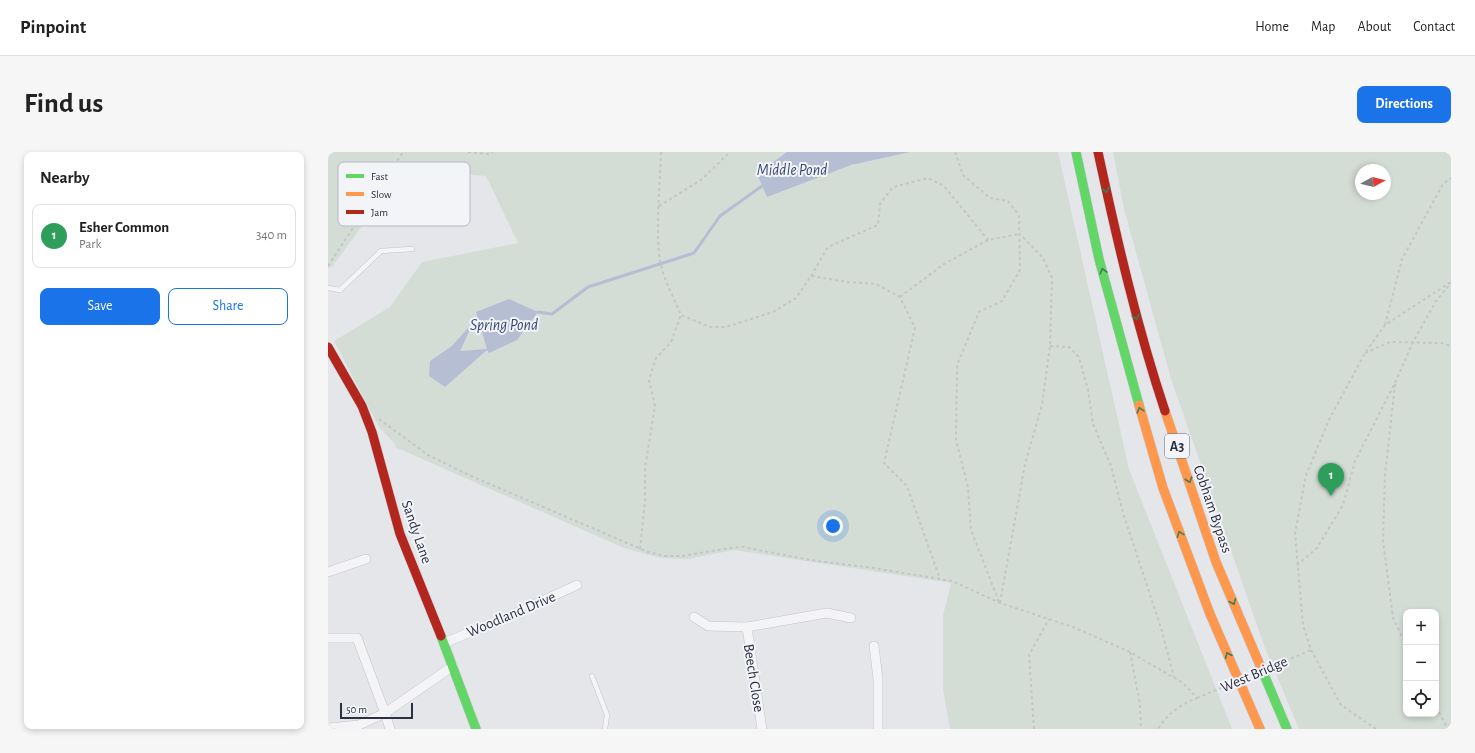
<!DOCTYPE html>
<html lang="en">
<head>
<meta charset="utf-8">
<style>
  :root { --surface:#fff; --page:#f6f6f6; --text:#222; --muted:#767676; --line:#e0e0e0; --accent:#1a73e8 }
  body { margin:0; font-family:"Alegreya Sans",sans-serif; background:var(--page); color:var(--text) }
  .controls { position:absolute; right:12px; bottom:12px; display:grid; overflow:hidden; border-radius:8px; box-shadow:0 2px 6px #0003 }
  .controls button { width:36px; height:36px; display:grid; place-items:center; padding:0; border:0; border-bottom:1px solid var(--line); background:var(--surface); color:var(--text); font:20px sans-serif }
  .compass { position:absolute; left:1027px; top:12px; width:36px; height:36px; border-radius:50%; background:var(--surface); box-shadow:0 2px 6px #0003; rotate:82deg }
  .scale { position:absolute; left:12px; bottom:10px; width:73px; box-sizing:border-box; padding-left:4px; border:2px solid #2b3043; border-top:0; font-size:11px; line-height:14px; white-space:nowrap; color:#2b3043; -webkit-text-stroke:3px #f3f4f8; paint-order:stroke }
  .you { position:absolute; left:505px; top:374px; width:14px; height:14px; margin:-10px; border:3px solid #fff; border-radius:50%; background:#1a73e8; box-shadow:0 0 0 6px #1a73e833 }
  .badge { display:grid; place-items:center; width:26px; height:26px; border-radius:50%; background:var(--accent); color:#fff; font-size:13px; font-weight:700 }
  .pin { position:absolute; translate:-50% -33px; filter:drop-shadow(0 1px 2px #0008) }
  .pin::after { content:''; position:absolute; top:21px; width:14px; height:12px; background:inherit; clip-path:polygon(0 0,100% 0,50% 100%) }
  .list { margin:0; padding:0; list-style:none }
  h2 { display:flex; justify-content:space-between; align-items:center; height:52px; margin:0; padding:0 16px; font-size:17px }
  h2 small { font-size:13px; font-weight:400; color:var(--muted) }
  .list li { display:grid; grid-template-columns:26px 1fr auto; gap:12px; align-items:center; box-sizing:border-box; height:64px; margin:0 8px 8px; padding:0 8px; border:1px solid var(--line); border-radius:8px }
  .list b { display:block; font-size:15px; white-space:nowrap }
  .list p { margin:0; font-size:13px; white-space:nowrap; color:var(--muted) }
  .list em { font-size:13px; font-style:normal; color:var(--muted) }
  .actions { display:flex; gap:8px; padding:12px 16px }
  .actions a { flex:1; padding:9px 0; border:1px solid var(--accent); border-radius:8px; text-align:center; font-size:14px; color:var(--accent) }
  .actions .main { background:var(--accent); color:#fff }
  .icon { flex:none; width:22px; height:22px; fill:none; stroke:currentColor; stroke-width:2; stroke-linecap:round; stroke-linejoin:round }
  .map { position:relative; flex:none; width:1123px; height:577px; overflow:hidden; border-radius:8px }
  header { display:flex; align-items:center; gap:24px; box-sizing:border-box; height:56px; padding:0 20px; background:var(--surface); border-bottom:1px solid var(--line) }
  header strong { font-size:19px }
  nav { display:flex; gap:22px; margin-inline-start:auto; font-size:14px }
  .intro { display:flex; align-items:center; justify-content:space-between; box-sizing:border-box; height:96px; padding:0 24px }
  h1 { margin:0; font-size:28px }
  .button { padding:10px 18px; border-radius:8px; background:var(--accent); color:#fff; font-size:14px; font-weight:700 }
  main { display:flex; gap:24px; padding:0 24px }
  aside { flex:1; background:var(--surface); border-radius:8px; box-shadow:0 2px 6px #0003 }
  .map>svg:first-child { display:block }
</style>
</head>
<body>
<header>
<strong>Pinpoint</strong>
<nav><a>Home</a><a>Map</a><a>About</a><a>Contact</a></nav>
</header>
<div class="intro"><h1>Find us</h1><a class="button">Directions</a></div>
<main>
<aside>
<h2>Nearby<small></small></h2>
<ul class="list">
<li><span class="badge" style="background:#2e9e5b">1</span><div><b>Esher Common</b><p>Park</p></div><em>340 m</em></li>
</ul>
<div class="actions"><a class="main">Save</a><a>Share</a></div>
</aside>
<div class="map">
<svg width="1123" height="577" viewBox="0 0 1123 577">
  <rect width="100%" height="100%" fill="#e5e6e9"/>
  <g fill="#d4ddd5" fill-rule="evenodd">
    <path d="M0 0H730L801 317 904 577H622L615 537V463L623 431 406 398 360 407 332 406 296 396 67 295V292L51 275 6 189 62 155 94 110 190 91 158 24 76 17 4 115 0 116Z"/>
    <path d="M785 0H1123V577H971L937 496 843 227 796 57ZM1033 18H1057V42H1033ZM1078 460H1108V562H1078Z"/>
  </g>
  <g fill="#b5bed3">
    <path d="M459 0H582L523 13 439 45 429 22Z"/>
    <path d="M181 147 210 160 189 188 161 201 159 198 117 235 101 224 102 209 124 194 146 169 132 199 159 197 148 160Z"/>
  </g>
  <g fill="none" stroke-linecap="round" stroke-linejoin="round">
    <path stroke="#b5bed3" stroke-width="3" d="M210 160 224 162 260 135 366 101 392 64 434 34"/>
    <defs>
      <g id="lane">
        <path d="M0 136 12 138 53 99 84 97"/>
        <path d="M264 524 279 563 277 577"/>
      </g>
      <g id="street">
        <path d="M0 420 38 407"/>
        <path d="M366 465 380 474 419 475 499 461 523 466"/>
        <path d="M419 475 434 577"/>
        <path d="M0 486H29L57 561 31 573 0 576"/>
        <path d="M116 491 179 465 249 433"/>
        <path d="M546 494 550 527V577"/>
        <path d="M62 577 57 561 125 514"/>
      </g>
      <g id="fast">
        <path d="M748 0 771 107 811 253"/>
        <path d="M113 484 148 577"/>
        <path d="M934 518 959 577"/>
      </g>
      <g id="slow">
        <path d="M811 253 835 336 882 462 932 577"/>
        <path d="M837 259 888 410 934 518"/>
      </g>
      <g id="jam">
        <path d="M770 0C789 88 809 175 837 259"/>
        <path d="M0 195 34 254 44 280 72 382 113 484"/>
      </g>
    </defs>
    <use href="#lane" stroke="#c3c4c7" stroke-width="5.5"/>
    <use href="#street" stroke="#c3c4c7" stroke-width="10"/>
    <use href="#fast" stroke="#c3c4c7" stroke-width="10"/>
    <use href="#slow" stroke="#c3c4c7" stroke-width="10"/>
    <use href="#jam" stroke="#c3c4c7" stroke-width="10"/>
    <g stroke="#c4c4c9" stroke-width="2" stroke-dasharray="3 3" stroke-linecap="butt">
      <path d="M140 0 159 2 165 0"/>
      <path d="M333 0C332 34 328 69 331 102 333 123 345 144 353 163L382 175H398L445 160 468 146 483 124 519 130 548 132 572 145 587 176 556 311 579 334 612 427"/>
      <path d="M627 0 635 23 662 46 680 49 691 63 692 118 674 149 651 160 629 213 628 288 640 335 643 378 671 450"/>
      <path d="M331 54 373 28 402 0"/>
      <path d="M0 114 75 0"/>
      <path d="M483 124 500 95 550 73 552 52 565 35 600 26 616 34 660 88"/>
      <path d="M572 145 616 112 660 88 692 82"/>
      <path d="M1057 173 1074 107 1115 32 1123 26"/>
      <path d="M722 194 741 195 751 205 760 238 765 272 783 314 795 361 833 476 846 525"/>
      <path d="M1037 201 1062 190 1114 191 1123 194"/>
      <path d="M1067 232 1057 323 1055 388 1065 466 1078 493"/>
      <path d="M51 267 100 303 143 324 320 400 337 404H354L402 396 415 395 482 408 545 416 624 429 672 451 745 475 802 500 855 531 869 546C853 552 839 562 830 577"/>
      <path d="M312 397 317 350V316L327 254 321 228 328 206 343 190 353 163"/>
      <path d="M969 413 989 396 1015 353 1027 309 1067 231 1085 190 1108 149 1123 131"/>
      <path d="M672 451 697 312 714 253 722 194 724 126 715 106 693 83"/>
      <path d="M802 500 812 552 813 577"/>
      <path d="M1108 555 1120 577"/>
      <path d="M706 577 701 503 721 467"/>
      <path d="M1048 577 1013 553 983 498 975 473 967 381 978 323 1001 268 1037 201 1057 173 1123 130"/>
    </g>
    <use href="#lane" stroke="#f4f4f6" stroke-width="4.5"/>
    <use href="#street" stroke="#f4f4f6" stroke-width="9"/>
    <use href="#fast" stroke="#63d668" stroke-width="9"/>
    <use href="#slow" stroke="#ff974d" stroke-width="9"/>
    <use href="#jam" stroke="#b3261e" stroke-width="9"/>
    <path stroke="#c4c4c9" stroke-width="2" stroke-dasharray="3 3" stroke-linecap="butt" d="M869 546 983 498"/>
  </g>
  <defs><path id="oneway-chevron" d="M-2-3.5L2.5 0L-2 3.5" fill="none" stroke-width="1.6" stroke-linecap="round" stroke-linejoin="round"/></defs>
  <g stroke="#447b54">
    <use href="#oneway-chevron" transform="translate(778 38) rotate(78)"/>
    <use href="#oneway-chevron" transform="translate(775 119) rotate(-105)"/>
    <use href="#oneway-chevron" transform="translate(808 165) rotate(76)"/>
    <use href="#oneway-chevron" transform="translate(812 258) rotate(-106)"/>
    <use href="#oneway-chevron" transform="translate(861 328) rotate(71)"/>
    <use href="#oneway-chevron" transform="translate(852 382) rotate(-111)"/>
    <use href="#oneway-chevron" transform="translate(905 450) rotate(67)"/>
    <use href="#oneway-chevron" transform="translate(900 503) rotate(-113)"/>
  </g>
  <g text-anchor="middle" stroke-width="4" stroke-linejoin="round" paint-order="stroke">
    <rect fill="#f3f4f8" stroke="#676b79" stroke-width="1" x="837" y="282" width="24" height="24" rx="3"/>
    <g font-size="14" font-weight="bold" fill="#2b3043">
      <text x="849" y="299">A3</text>
    </g>
    <g font-size="15" fill="#2b3043" stroke="#f3f4f8">
      <text transform="translate(885 357) rotate(71)" y="5">Cobham Bypass</text>
      <text transform="translate(89 380) rotate(71)" y="5">Sandy Lane</text>
      <text transform="translate(183 462) rotate(-23)" y="5">Woodland Drive</text>
      <text transform="translate(926 522) rotate(-23)" y="5">West Bridge</text>
      <text transform="translate(426 526) rotate(81)" y="5">Beech Close</text>
    </g>
    <g font-size="16" font-style="italic" fill="#364876" stroke="#f3f4f8">
      <text x="464" y="23">Middle Pond</text>
      <text x="176" y="178">Spring Pond</text>
    </g>
  </g>
  <rect x="10" y="10" width="132" height="64" rx="6" fill="#f3f4f8" stroke="#b7b9c2" stroke-width="1"/>
  <rect x="18" y="22" width="18" height="4" fill="#63d668"/>
  <rect x="18" y="40" width="18" height="4" fill="#ff974d"/>
  <rect x="18" y="58" width="18" height="4" fill="#b3261e"/>
  <g font-size="11" fill="#2b3043">
    <text x="43" y="28">Fast</text>
    <text x="43" y="46">Slow</text>
    <text x="43" y="64">Jam</text>
  </g>
</svg>
<div class="controls">
<button>+</button>
<button>−</button>
<button><svg class="icon" aria-label="locate" viewBox="0 0 24 24"><circle cx="12" cy="12" r="6"/><path d="M12 2v4M12 18v4M2 12h4M18 12h4"/></svg></button>
</div>
<svg class="compass" viewBox="-18 -18 36 36"><path d="M0-13l5 13h-10z" fill="#e53935"/><path d="M0 13l5-13h-10z" fill="#767676"/></svg>
<div class="scale">50 m</div>
<div class="you"></div>
<div class="pin badge" style="left:1003px;top:344px;background:#2e9e5b">1</div>
</div>
</main>
</body>
</html>
